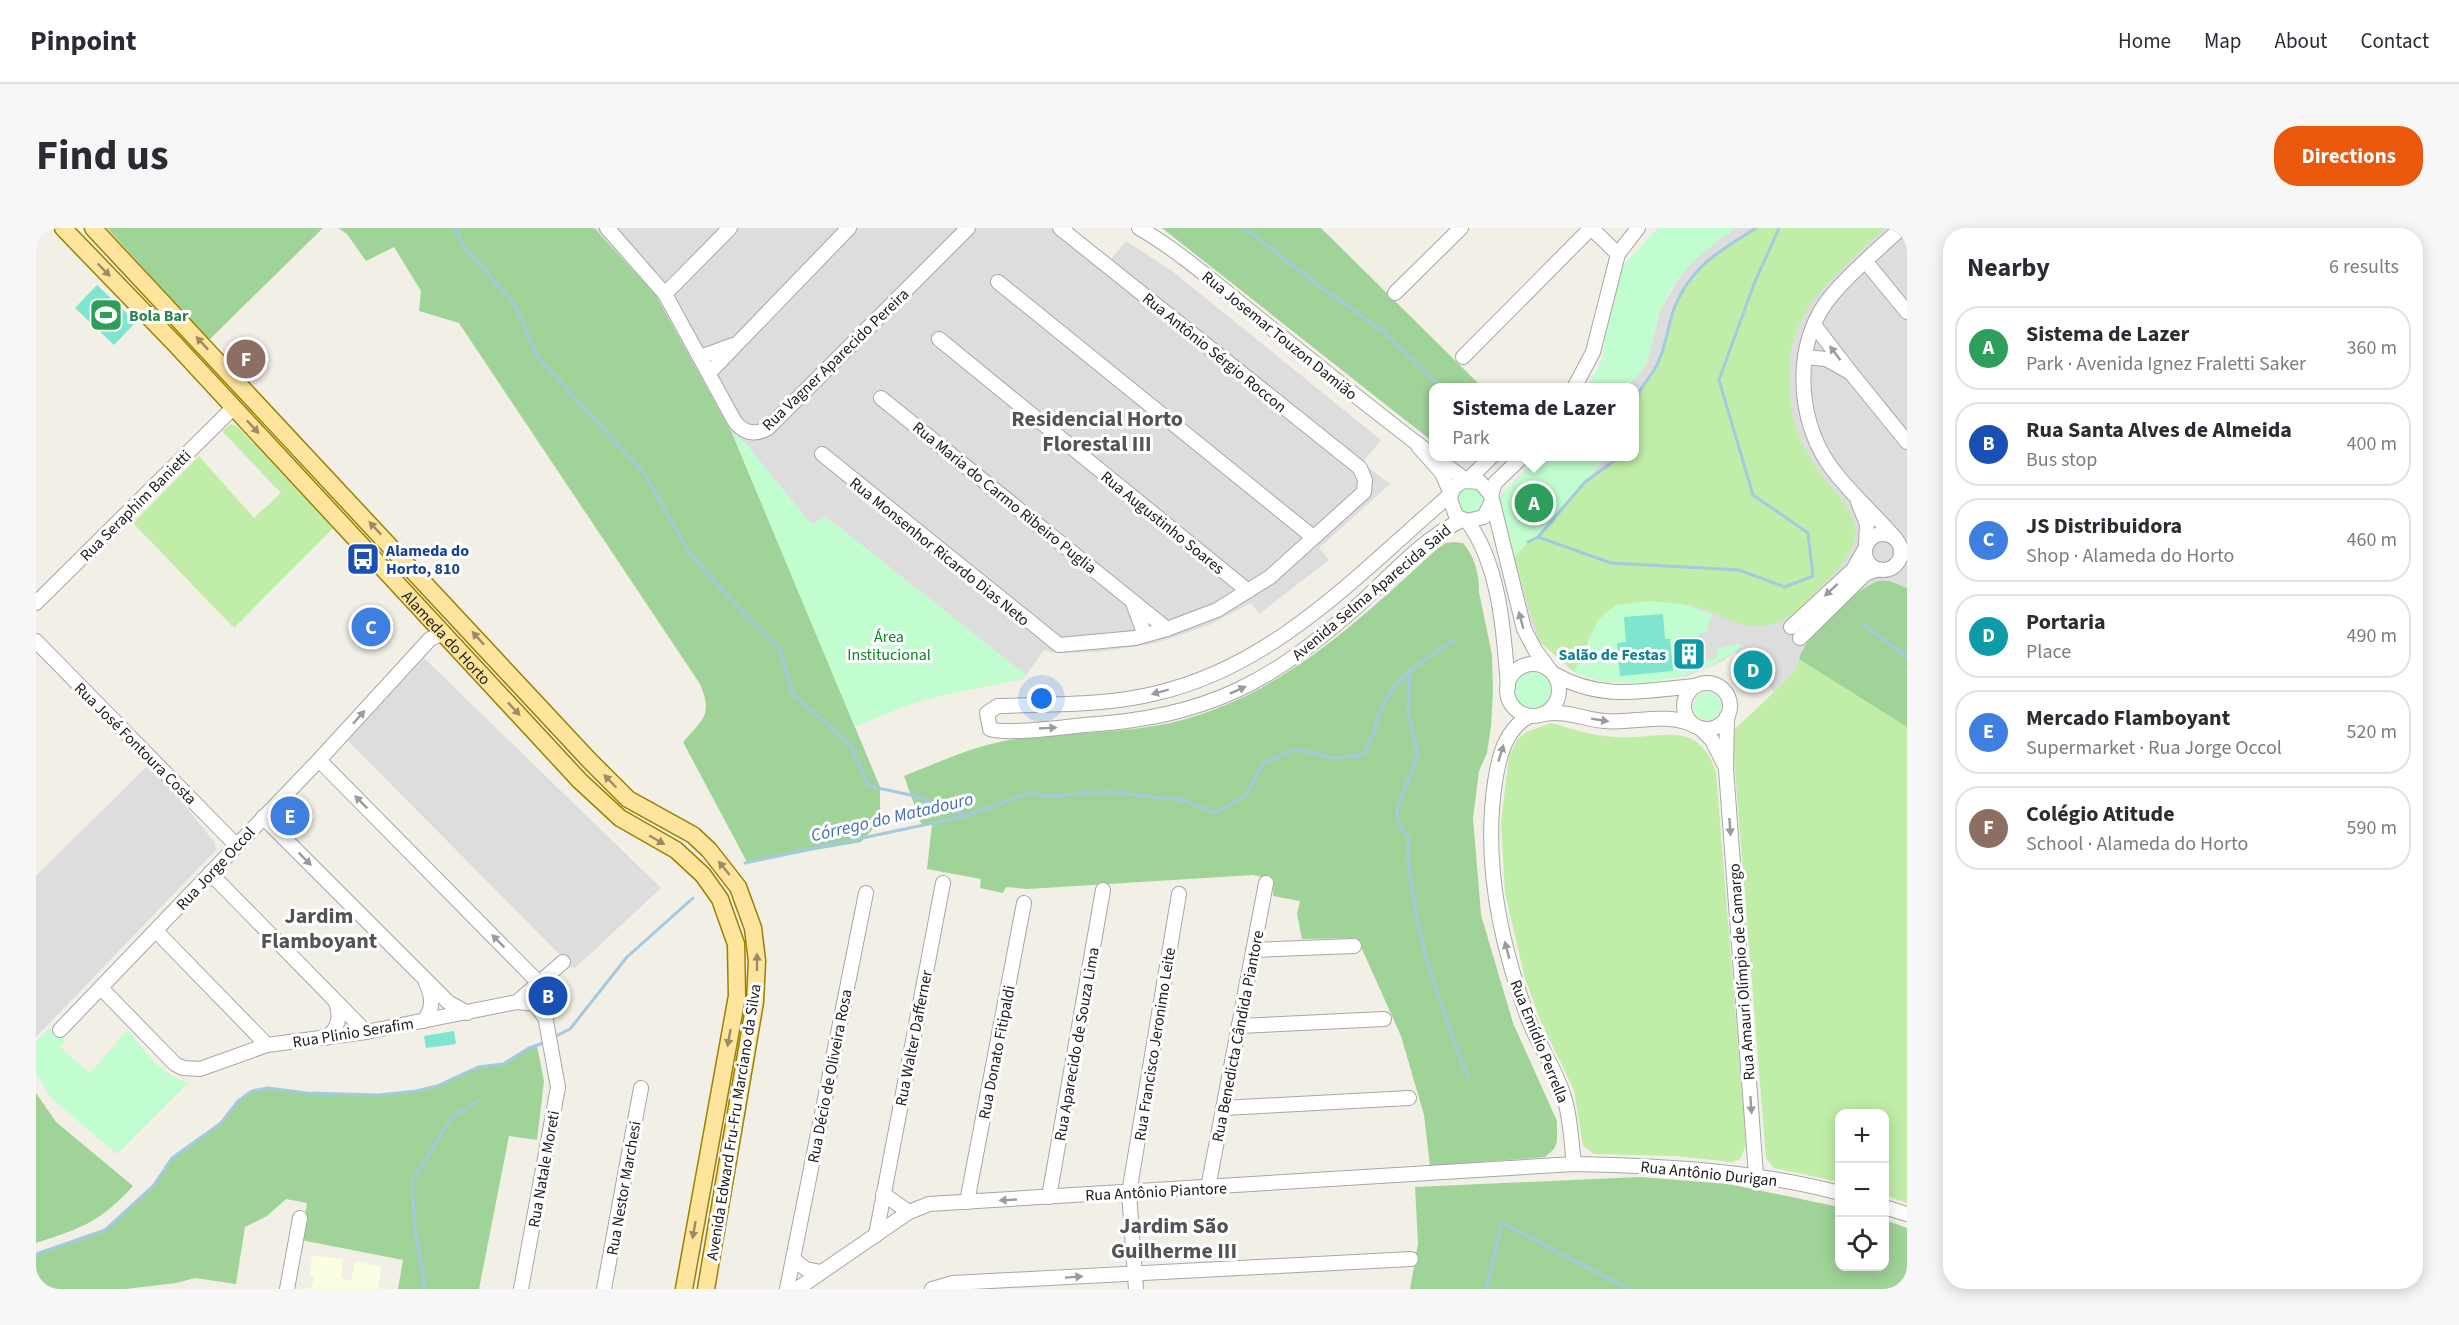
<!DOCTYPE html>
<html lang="en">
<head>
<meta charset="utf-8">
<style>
  :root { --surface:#fff; --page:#f7f7f7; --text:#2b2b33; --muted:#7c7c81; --line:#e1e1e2; --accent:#ea580c }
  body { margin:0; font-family:"Source Sans 3",sans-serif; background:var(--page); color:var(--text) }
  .controls { position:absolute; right:18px; bottom:18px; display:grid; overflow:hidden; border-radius:12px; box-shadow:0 3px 15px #0003 }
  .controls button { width:54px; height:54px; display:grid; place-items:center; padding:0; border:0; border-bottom:2px solid var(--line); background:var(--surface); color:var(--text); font:30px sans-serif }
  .you { position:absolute; left:1006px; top:471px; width:21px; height:21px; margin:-15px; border:4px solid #fff; border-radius:50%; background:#1a73e8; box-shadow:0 0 0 9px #1a73e833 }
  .badge { display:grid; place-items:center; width:39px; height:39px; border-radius:50%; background:var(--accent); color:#fff; font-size:20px; font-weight:700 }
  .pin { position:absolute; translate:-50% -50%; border:3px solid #fff; box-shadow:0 2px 6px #0006 }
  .popup { position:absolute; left:1393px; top:155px; width:210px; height:78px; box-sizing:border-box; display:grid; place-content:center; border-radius:12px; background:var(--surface); filter:drop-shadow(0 2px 4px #0005); font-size:20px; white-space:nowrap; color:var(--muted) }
  .popup b { font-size:22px; color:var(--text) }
  .popup::after { content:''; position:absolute; left:50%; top:100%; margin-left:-12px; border:12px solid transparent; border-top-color:var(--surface) }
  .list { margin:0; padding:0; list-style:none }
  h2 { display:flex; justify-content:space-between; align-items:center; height:78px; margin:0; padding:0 24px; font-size:26px }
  h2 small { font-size:20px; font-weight:400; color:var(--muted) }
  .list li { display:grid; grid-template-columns:39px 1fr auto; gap:18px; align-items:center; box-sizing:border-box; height:84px; margin:0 12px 12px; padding:0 12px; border:2px solid var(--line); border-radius:24px }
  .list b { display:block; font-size:22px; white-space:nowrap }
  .list p { margin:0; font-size:20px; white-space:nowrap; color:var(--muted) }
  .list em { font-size:20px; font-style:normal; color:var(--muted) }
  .icon { flex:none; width:33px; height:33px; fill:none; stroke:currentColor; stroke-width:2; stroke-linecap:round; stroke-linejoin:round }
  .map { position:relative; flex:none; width:1871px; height:1061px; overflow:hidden; border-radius:24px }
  header { display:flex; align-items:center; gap:36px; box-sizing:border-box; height:84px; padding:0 30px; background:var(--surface); border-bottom:2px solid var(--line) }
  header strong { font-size:28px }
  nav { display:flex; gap:33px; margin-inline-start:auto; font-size:21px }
  .intro { display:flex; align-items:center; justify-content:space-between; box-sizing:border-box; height:144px; padding:0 36px }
  h1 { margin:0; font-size:42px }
  .button { padding:15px 27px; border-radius:24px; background:var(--accent); color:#fff; font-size:21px; font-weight:700 }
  main { display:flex; gap:36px; padding:0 36px }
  aside { flex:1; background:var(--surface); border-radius:24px; box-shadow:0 3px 15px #0003 }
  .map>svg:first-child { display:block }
</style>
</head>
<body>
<header>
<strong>Pinpoint</strong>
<nav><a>Home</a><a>Map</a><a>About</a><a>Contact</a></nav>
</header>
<div class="intro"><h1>Find us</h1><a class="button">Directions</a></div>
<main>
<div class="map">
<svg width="1871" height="1061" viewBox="0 0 1871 1061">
  <rect width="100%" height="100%" fill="#f1efe6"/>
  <g fill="#dedddd">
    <path d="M558 0H1035L1075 31 1090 13 1136 43 1345 212 1326 235 1354 256 1283 320 1293 332 1223 386 1215 375 1173 397 1121 415 1063 424 1020 425 1008 422 990 447 789 288 776 297 709 215 696 205 619 66Z"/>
    <path d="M1700 0H1871V499L1763 432 1759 444 1738 464 1699 424 1687 433 1651 448 1592 454H1570L1551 449 1538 444 1503 413 1494 392 1464 271 1466 265 1503 229 1546 258 1570 229 1598 228V160L1594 159 1595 154 1610 137 1625 81 1643 51 1659 29Z"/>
    <path d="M388 430 625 660 538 741 311 512Z"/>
    <path d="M111 538 147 575 179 615 180 622 0 809V648Z"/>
  </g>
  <path fill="#faffe1" d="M276 1028 307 1031 305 1050 315 1053 319 1034 345 1038 342 1061H271L275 1060 278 1051 274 1046Z"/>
  <g fill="#c0eea9">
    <path d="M1720 0H1849C1813 35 1760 74 1754 128 1751 159 1755 198 1771 225 1804 282 1851 291 1790 354 1777 366 1763 385 1746 393 1705 411 1682 379 1647 376 1631 375 1581 389 1562 393L1538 444 1503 413 1478 330 1492 314 1502 309C1525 283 1561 229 1598 228L1599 180 1602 163 1624 132 1639 77 1668 33Z"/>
    <path d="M195 196 202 199 297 300 198 400 97 295 163 228 218 290 245 265 186 203Z"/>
    <path d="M1763 431 1871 499V975L1849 967 1848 886H1804L1803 954 1738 940 1730 930 1697 519 1699 501 1759 444Z"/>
    <path d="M1515 495C1536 501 1557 508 1579 509 1621 513 1662 488 1680 544L1710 917 1704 931 1696 934 1639 928 1558 926 1547 918 1538 862 1504 792 1489 750 1469 665 1465 595 1473 528 1481 512 1490 504Z"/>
  </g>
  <g fill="#a0d398">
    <path d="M71 0H287L173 112Z"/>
    <path d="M302 0H558L619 66 696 205 844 559V593L825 614 711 634 647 514C667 491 677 487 664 456L423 95 383 83 385 63 358 19 330 33 311 6Z"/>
    <path d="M1126 0H1285L1446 159 1398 160 1397 214Z"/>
    <path d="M1418 314 1427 315C1438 327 1444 348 1443 364L1456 427 1457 464 1455 498 1451 525 1443 543 1437 590 1445 687 1477 795 1521 893V914L1518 921 1509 929 1394 938 1388 887 1365 808 1321 710 1266 711 1261 686 1264 673 1237 668 1238 652 1217 647 992 661 970 659 967 665 944 660 945 651 891 641 896 597 886 598 868 548C904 534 941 516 980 511 1031 504 1083 506 1134 495 1243 470 1322 393 1401 321L1410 315Z"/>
    <path d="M1843 353H1853L1871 360V499L1763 431C1769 408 1821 359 1843 353Z"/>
    <path d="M501 818 508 853 501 912 473 908 443 1061H362L367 1032 265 1012 271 975 250 971 231 988 209 999 200 1056 159 1050 140 1055 90 1061H0V1026L69 1002 118 957 136 930 185 895 202 873 216 863 232 860 271 865 343 867 380 863 401 858 442 839 467 836 493 820Z"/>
    <path d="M0 865 20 894 97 958C64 994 46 1000 0 1015Z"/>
    <path d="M1603 949 1692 956 1803 979 1804 1038H1848L1849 992 1871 1000V1061H1374L1382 1016 1379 959Z"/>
  </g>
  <g fill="#c1fdcf">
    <path d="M1622 0H1700C1666 24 1641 43 1624 84 1619 99 1615 126 1609 137 1605 146 1596 150 1594 159L1552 160 1565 133 1583 42Z"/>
    <path d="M696 205 709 215 776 297 789 288 990 447 988 451 903 468 864 480 819 499Z"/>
    <path d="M1503 229H1570L1502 309 1492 314 1478 330 1464 271 1466 265Z"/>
    <circle cx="1434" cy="273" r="13"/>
    <path d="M1613 373 1646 376 1676 386 1670 405H1662L1664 432 1680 431 1681 421 1699 416 1707 417C1664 453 1590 466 1538 444L1562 392 1580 377Z"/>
    <circle cx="1497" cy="462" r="20"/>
    <circle cx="1671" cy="478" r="14"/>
    <path d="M14 799 18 810 26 808 30 812 24 819 54 845 91 802C109 822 125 849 153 854L81 926 15 870 0 844V814Z"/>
  </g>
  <g fill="#7fe5ce">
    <path d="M61 57 100 94 78 117 39 80Z"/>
    <path d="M1627 386 1629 411H1634L1637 443 1584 448 1581 415 1590 414 1588 389Z"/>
    <path d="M418 803 420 816 390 820 388 808Z"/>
  </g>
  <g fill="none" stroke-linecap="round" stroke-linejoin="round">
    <g stroke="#a4cae2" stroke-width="3">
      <path d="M419 0 427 17 479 77 501 128 607 244 655 327 708 386 744 421 756 465 814 517 833 558 879 568 928 587"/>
      <path d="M1208 0 1286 60 1343 100 1406 160"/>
      <path d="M1598 180C1603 156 1615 152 1623 132 1631 115 1632 95 1639 78 1657 36 1684 23 1720 0"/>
      <path d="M1502 309 1575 335 1703 342 1749 359 1777 348 1772 305 1717 267 1683 152 1718 56 1743 0"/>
      <path d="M1492 314 1502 309 1549 254 1585 228"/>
      <path d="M1827 396 1871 429"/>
      <path d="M1374 442 1372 485 1382 527 1361 581 1363 597 1373 610C1370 628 1374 642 1376 660 1385 728 1408 786 1432 850"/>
      <path d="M709 635 930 588 993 565 1012 568 1071 564 1146 572 1180 585 1210 567 1228 534 1261 521 1298 530 1327 527C1339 510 1338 494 1348 475 1363 446 1392 430 1418 412"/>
      <path d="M518 809 534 801 591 729 657 670"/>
      <path d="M0 1026 69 1002 118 957 136 930 185 895 202 873 216 863 232 860 271 865 343 867 380 863 401 858 442 839 467 836 493 820 510 814"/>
      <path d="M389 1061 379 1001 376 953 416 889 444 872"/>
      <path d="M1450 1061 1466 995 1593 1061"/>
    </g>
    <defs>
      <g id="minor">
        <path d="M571 0 629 66 699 194C709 206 720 207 732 200L932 0"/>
        <path d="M1103 0C1145 24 1182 58 1220 88 1289 143 1358 200 1430 252"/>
        <path d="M1555 0 1582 26"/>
        <path d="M1830 34 1871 84"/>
        <path d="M962 54 1277 309"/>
        <path d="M1359 65 1425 0"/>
        <path d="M629 66 694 0"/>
        <path d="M903 111 1212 363"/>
        <path d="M664 129 697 117"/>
        <path d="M1427 129 1555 0"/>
        <path d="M1769 129 1790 131 1815 145 1779 98"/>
        <path d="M673 145 813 0"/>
        <path d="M1815 145 1871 214"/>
        <path d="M1538 160 1557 124 1582 26 1602 0"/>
        <path d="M845 170 1131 401"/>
        <path d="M1382 218 1406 245 1415 266C1325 343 1241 437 1121 465 1070 478 1014 476 962 478L951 485 954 501C971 507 1028 499 1049 497 1173 489 1237 454 1328 372 1358 344 1388 310 1426 292"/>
        <path d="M786 226 1023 417 1099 410 1131 401 1181 382 1234 349 1328 264 1329 252 1324 240 1024 0"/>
        <path d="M1432 252 1456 228"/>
        <path d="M1455 267 1459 255 1487 228"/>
        <path d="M1456 273 1448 289 1431 293 1420 288 1414 271 1417 260 1427 253 1444 254 1455 267 1488 401 1499 422 1514 442"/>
        <path d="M1822 274 1831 296 1830 316"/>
        <path d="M1431 293C1464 337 1468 405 1472 459"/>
        <circle cx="1847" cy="324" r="18"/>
        <path d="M1859 310C1838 285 1810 262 1792 235 1760 188 1757 112 1796 67 1816 43 1842 22 1865 0"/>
        <path d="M0 375 198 179"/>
        <path d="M1097 375 1109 407"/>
        <path d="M1755 399 1817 342 1829 321"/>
        <path d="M1764 410 1829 346 1842 341"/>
        <path d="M0 413 200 617"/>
        <circle cx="1497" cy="462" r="26"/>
        <path d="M1518 446C1565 473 1607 463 1658 458"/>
        <circle cx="1671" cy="478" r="23"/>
        <path d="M1508 486C1530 482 1547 491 1568 493 1598 496 1631 483 1659 498"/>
        <path d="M1493 488C1469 502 1463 528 1459 554 1447 634 1464 715 1492 790 1502 817 1520 841 1528 869 1535 891 1535 913 1538 936"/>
        <path d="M1691 488 1690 541 1720 947"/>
        <path d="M1664 500 1676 512 1688 536"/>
        <path d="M283 532 503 755 522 859 485 1061"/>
        <path d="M227 589 412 774 431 785"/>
        <path d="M174 645 330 804"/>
        <path d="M120 703 231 817"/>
        <path d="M1217 722 1318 718"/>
        <path d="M65 760 139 836 147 840 164 841 231 817 330 804 481 774 499 776 508 788"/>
        <path d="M481 774 527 734"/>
        <path d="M387 793C398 782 397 769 390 755"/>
        <path d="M1203 798 1348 791"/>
        <path d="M24 802 283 532 394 411 403 407H410"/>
        <path d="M290 810C303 800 305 789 300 774"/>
        <path d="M1187 880 1373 870"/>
        <path d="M1172 960 1230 655"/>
        <path d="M847 966 873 984"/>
        <path d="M1013 969 1067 662"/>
        <path d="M931 974 988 675"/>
        <path d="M1848 979 1871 986"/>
        <path d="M840 1007 907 655"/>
        <path d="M757 1031 770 1041 785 1044"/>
        <path d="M251 1061 264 990"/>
        <path d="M568 1061 605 860"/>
        <path d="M751 1061 830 665"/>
        <path d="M761 1061 873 984 893 976 1538 936C1628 938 1716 942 1804 965"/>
        <path d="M896 1061 917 1055 1375 1031"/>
        <path d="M1100 1061 1093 965 1143 666"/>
      </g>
      <g id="major">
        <path id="s1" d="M27 0 139 116 544 553 584 590 640 622 667 647 684 671 700 716 701 768 648 1061"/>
        <path d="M57 0 553 532 592 571 657 607 673 622 702 659 717 700 721 733 719 774 670 1061"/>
      </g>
    </defs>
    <use href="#minor" stroke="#a7a7a7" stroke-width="16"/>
    <use href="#major" stroke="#9c8100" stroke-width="19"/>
    <use href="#minor" stroke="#fff" stroke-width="14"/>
    <use href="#major" stroke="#ffe49d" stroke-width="16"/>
  </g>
  <defs><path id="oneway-solid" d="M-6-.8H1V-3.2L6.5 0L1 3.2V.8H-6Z" transform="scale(1.5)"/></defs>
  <g fill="#9b8c65">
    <use href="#oneway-solid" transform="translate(68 42) rotate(46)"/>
    <use href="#oneway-solid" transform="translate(166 115) rotate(-133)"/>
    <use href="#oneway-solid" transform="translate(217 199) rotate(47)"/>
    <use href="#oneway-solid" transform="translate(339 300) rotate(-133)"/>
    <use href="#oneway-solid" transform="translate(442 410) rotate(-132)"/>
    <use href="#oneway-solid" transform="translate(478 481) rotate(47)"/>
    <use href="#oneway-solid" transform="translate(574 553) rotate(-134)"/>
    <use href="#oneway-solid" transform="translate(621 612) rotate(30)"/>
    <use href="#oneway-solid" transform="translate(688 640) rotate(-129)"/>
    <use href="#oneway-solid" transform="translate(721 734) rotate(-90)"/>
    <use href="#oneway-solid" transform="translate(693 810) rotate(100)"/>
    <use href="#oneway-solid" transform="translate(658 1002) rotate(100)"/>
  </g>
  <g fill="#9b9b9b">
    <use href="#oneway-solid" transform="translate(1799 125) rotate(-127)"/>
    <use href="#oneway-solid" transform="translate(1795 362) rotate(137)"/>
    <use href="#oneway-solid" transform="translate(1485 392) rotate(-105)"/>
    <use href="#oneway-solid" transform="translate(1202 462) rotate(-24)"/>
    <use href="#oneway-solid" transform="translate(1124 464) rotate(165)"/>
    <use href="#oneway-solid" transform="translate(323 489) rotate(-48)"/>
    <use href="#oneway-solid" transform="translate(1564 492) rotate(9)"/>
    <use href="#oneway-solid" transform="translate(1012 500) rotate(-3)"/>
    <use href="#oneway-solid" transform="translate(1465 525) rotate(-73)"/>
    <use href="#oneway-solid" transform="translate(325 574) rotate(-135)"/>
    <use href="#oneway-solid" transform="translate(1694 599) rotate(86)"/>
    <use href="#oneway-solid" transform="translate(269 631) rotate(45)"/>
    <use href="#oneway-solid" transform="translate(462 713) rotate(-135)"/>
    <use href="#oneway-solid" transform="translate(1471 722) rotate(-105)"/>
    <use href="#oneway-solid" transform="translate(1715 877) rotate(86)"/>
    <use href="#oneway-solid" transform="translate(972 972) rotate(177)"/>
    <use href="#oneway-solid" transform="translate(1038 1049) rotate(-4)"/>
  </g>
  <defs>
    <symbol id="stadium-square" viewBox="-11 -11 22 22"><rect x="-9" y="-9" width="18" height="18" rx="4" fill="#2e9e5b" stroke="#fff"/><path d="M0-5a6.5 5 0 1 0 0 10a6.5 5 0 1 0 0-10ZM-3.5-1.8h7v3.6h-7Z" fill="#fff"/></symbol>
    <symbol id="bus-square" viewBox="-11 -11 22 22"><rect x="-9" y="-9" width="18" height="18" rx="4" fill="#1a4fb4" stroke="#fff"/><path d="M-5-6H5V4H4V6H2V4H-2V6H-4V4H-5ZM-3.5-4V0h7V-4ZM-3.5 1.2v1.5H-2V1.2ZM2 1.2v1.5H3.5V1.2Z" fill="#fff"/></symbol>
    <symbol id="building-square" viewBox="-11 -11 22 22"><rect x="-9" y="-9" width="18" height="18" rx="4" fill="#0f9aa8" stroke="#fff"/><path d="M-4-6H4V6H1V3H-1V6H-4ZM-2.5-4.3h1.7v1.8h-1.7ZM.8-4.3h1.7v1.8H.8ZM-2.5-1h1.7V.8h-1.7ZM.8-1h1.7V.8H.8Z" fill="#fff"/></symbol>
  </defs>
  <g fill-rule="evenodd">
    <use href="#stadium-square" x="51" y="68" width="38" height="38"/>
    <use href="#bus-square" x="308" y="312" width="38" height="38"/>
    <use href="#building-square" x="1634" y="407" width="38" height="38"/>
  </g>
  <g text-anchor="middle" stroke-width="6" stroke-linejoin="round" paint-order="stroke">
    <g font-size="16" font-weight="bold" fill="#27864d" stroke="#fff" text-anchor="start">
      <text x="93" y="93">Bola Bar</text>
    </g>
    <g font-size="16" fill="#202020" stroke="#fff">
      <text transform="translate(1244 107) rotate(39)" y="6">Rua Josemar Touzon Damião</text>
      <text transform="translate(1179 124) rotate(39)" y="6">Rua Antônio Sérgio Roccon</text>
      <text transform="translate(799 131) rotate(-44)" y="6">Rua Vagner Aparecido Pereira</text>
      <text transform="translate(969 269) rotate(39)" y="6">Rua Maria do Carmo Ribeiro Puglia</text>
      <text transform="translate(99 277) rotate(-45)" y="6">Rua Seraphim Banietti</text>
      <text transform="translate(1127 294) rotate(39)" y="6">Rua Augustinho Soares</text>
      <text transform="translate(904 323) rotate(39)" y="6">Rua Monsenhor Ricardo Dias Neto</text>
      <text transform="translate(1335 364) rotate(-40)" y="6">Avenida Selma Aparecida Said</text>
      <text dy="6" stroke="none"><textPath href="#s1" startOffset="561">Alameda do Horto</textPath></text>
      <text transform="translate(100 515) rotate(45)" y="6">Rua José Fontoura Costa</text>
      <text transform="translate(179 640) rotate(-47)" y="6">Rua Jorge Occol</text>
      <text transform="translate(1705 744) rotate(-94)" y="6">Rua Amauri Olímpio de Camargo</text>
      <text transform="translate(317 804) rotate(-9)" y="6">Rua Plinio Serafim</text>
      <text transform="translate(1201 808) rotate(-79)" y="6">Rua Benedicta Cândida Piantore</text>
      <text transform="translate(877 810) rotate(-79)" y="6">Rua Walter Dafferner</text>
      <text transform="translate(1504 813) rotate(68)" y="6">Rua Emídio Perrella</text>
      <text transform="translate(1040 816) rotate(-80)" y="6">Rua Aparecido de Souza Lima</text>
      <text transform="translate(1118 816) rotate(-81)" y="6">Rua Francisco Jeronimo Leite</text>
      <text transform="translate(960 824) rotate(-79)" y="6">Rua Donato Fitipaldi</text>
      <text transform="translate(793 848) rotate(-79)" y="6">Rua Décio de Oliveira Rosa</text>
      <text transform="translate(697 894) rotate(-81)" y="6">Avenida Edward Fru-Fru Marciano da Silva</text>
      <text transform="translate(507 941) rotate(-80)" y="6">Rua Natale Moreti</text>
      <text transform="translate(1673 945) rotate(6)" y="6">Rua Antônio Durigan</text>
      <text transform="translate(587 960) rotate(-80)" y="6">Rua Nestor Marchesi</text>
      <text transform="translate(1120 963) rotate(-3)" y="6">Rua Antônio Piantore</text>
    </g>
    <g font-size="16" font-weight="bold" fill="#164399" stroke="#fff" text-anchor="start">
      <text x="350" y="328">Alameda do<tspan x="350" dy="18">Horto, 810</tspan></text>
    </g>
    <g font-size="16" fill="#048824" stroke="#fff">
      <text x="853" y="414">Área<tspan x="853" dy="18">Institucional</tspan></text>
    </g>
    <g font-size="16" font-weight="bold" fill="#0d838f" stroke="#fff" text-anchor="end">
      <text x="1630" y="432">Salão de Festas</text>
    </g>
    <g font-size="18" font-style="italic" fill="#456cb7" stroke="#fff">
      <text transform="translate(856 589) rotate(-13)" y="6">Córrego do Matadouro</text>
    </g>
    <g font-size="22" font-weight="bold" fill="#535353" stroke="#fff">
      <text x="1061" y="198">Residencial Horto<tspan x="1061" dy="25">Florestal III</tspan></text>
      <text x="283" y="695">Jardim<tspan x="283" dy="25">Flamboyant</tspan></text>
      <text x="1138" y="1005">Jardim São<tspan x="1138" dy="25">Guilherme III</tspan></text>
    </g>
  </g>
</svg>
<div class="controls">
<button>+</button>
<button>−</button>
<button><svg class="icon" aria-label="locate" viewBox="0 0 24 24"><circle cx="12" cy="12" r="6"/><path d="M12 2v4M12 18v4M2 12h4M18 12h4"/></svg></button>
</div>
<div class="you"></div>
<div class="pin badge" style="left:1498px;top:275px;background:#2e9e5b">A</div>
<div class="popup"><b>Sistema de Lazer</b>Park</div>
<div class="pin badge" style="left:512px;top:768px;background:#1a4fb4">B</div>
<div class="pin badge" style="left:335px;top:399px;background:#3f7fe0">C</div>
<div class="pin badge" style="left:1717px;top:442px;background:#0f9aa8">D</div>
<div class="pin badge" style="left:254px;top:588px;background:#3f7fe0">E</div>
<div class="pin badge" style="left:210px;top:131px;background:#8d6e63">F</div>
</div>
<aside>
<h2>Nearby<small>6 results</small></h2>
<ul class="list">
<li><span class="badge" style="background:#2e9e5b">A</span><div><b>Sistema de Lazer</b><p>Park · Avenida Ignez Fraletti Saker</p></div><em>360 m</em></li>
<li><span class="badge" style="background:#1a4fb4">B</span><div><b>Rua Santa Alves de Almeida</b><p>Bus stop</p></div><em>400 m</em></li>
<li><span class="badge" style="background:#3f7fe0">C</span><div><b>JS Distribuidora</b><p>Shop · Alameda do Horto</p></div><em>460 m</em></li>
<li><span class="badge" style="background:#0f9aa8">D</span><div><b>Portaria</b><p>Place</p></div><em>490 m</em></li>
<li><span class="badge" style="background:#3f7fe0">E</span><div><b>Mercado Flamboyant</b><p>Supermarket · Rua Jorge Occol</p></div><em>520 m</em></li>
<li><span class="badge" style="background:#8d6e63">F</span><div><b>Colégio Atitude</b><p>School · Alameda do Horto</p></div><em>590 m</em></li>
</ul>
</aside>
</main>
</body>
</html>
